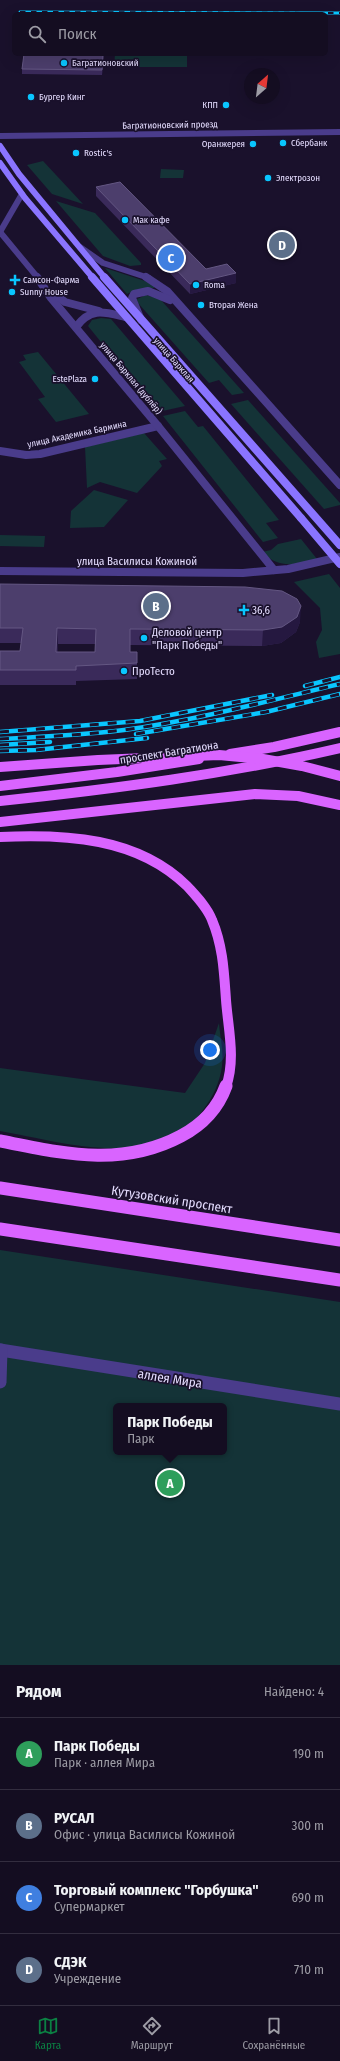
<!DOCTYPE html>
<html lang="ru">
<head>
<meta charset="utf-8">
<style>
  :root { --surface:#140d21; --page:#1d162a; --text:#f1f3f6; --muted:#9d9ca5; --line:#332d3f; --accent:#0b8043 }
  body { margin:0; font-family:"Fira Sans Condensed",sans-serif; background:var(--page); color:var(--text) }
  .compass { position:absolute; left:244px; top:68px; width:36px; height:36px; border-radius:50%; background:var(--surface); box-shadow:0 4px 16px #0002; rotate:28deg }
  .you { position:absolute; left:210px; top:1050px; width:14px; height:14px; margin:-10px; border:3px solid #fff; border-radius:50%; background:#1a73e8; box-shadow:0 0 0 6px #1a73e833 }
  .badge { display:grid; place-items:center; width:26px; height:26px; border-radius:50%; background:var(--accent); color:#fff; font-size:13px; font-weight:700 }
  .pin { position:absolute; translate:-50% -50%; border:2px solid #fff; box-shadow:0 1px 4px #0006 }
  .popup { position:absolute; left:113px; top:1403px; width:114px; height:52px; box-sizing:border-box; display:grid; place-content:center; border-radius:6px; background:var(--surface); filter:drop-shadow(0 1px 3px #0005); font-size:13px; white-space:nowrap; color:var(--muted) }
  .popup b { font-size:15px; color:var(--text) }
  .popup::after { content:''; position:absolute; left:50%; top:100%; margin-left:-8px; border:8px solid transparent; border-top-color:var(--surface) }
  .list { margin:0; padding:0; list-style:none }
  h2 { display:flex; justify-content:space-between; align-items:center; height:52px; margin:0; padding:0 16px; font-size:17px }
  h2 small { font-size:13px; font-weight:400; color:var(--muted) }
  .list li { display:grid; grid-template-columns:26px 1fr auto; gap:12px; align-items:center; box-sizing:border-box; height:72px; padding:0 16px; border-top:1px solid var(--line) }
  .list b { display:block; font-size:15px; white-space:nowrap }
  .list p { margin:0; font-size:13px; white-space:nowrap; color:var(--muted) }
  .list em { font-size:13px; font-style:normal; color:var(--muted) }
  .icon { flex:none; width:22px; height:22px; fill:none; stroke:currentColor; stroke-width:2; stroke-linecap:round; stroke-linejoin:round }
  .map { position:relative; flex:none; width:340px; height:1665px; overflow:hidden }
  .search { position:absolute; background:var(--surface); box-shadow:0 4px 16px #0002; left:12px; right:12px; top:12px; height:44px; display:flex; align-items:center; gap:10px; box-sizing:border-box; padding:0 14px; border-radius:6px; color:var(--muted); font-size:15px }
  .sheet { height:340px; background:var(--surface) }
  nav { display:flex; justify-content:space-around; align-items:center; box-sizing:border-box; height:56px; border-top:1px solid var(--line); background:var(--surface); font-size:11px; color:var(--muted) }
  nav a { display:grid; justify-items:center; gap:2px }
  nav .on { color:var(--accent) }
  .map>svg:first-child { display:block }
</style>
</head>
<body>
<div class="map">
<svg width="340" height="1665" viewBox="0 0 340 1665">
  <rect width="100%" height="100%" fill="#1a112c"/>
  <g fill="#143337" fill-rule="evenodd">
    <path d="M115 54H187V67H114Z"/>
    <path d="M43 161 83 204 52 194 27 165Z"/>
    <path d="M161 169 184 170 183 178H160Z"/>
    <path d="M56 201 95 213 141 263V265L130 266 103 256Z"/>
    <path d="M105 268 145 281 155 286 154 288 138 289 127 294Z"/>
    <path d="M146 295 160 299 244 393 232 395 219 380 209 383 138 303 137 299Z"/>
    <path d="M101 318 111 319 185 406 158 412 88 326 92 320Z"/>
    <path d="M38 352 89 414 56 422 38 399 45 397 19 362 26 360 23 355Z"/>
    <path d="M248 400 340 503V505L324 509 231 404Z"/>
    <path d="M185 411 198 427 203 426 279 520 266 523 278 538 263 542 163 416Z"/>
    <path d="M144 433 167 459 159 461 162 466 137 493 100 482 87 488 85 447Z"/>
    <path d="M94 490 128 500 104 527 70 528 71 511Z"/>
    <path d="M0 535 45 536 44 547 0 546Z"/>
    <path d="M301 539 317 559C296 564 280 570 262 552L271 550 278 544Z"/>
    <path d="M329 574 340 588V654L319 658 316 642 322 630 320 608 294 582Z"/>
    <path d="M219 1023C220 1037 224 1052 222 1066 220 1082 213 1097 203 1110 158 1173 63 1142 0 1131V1068L185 1093 205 1063Z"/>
    <path d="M0 1250 340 1302V1665H0ZM116 1406H224V1452H116Z"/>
  </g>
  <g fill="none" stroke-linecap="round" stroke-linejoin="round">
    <g stroke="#4a3c8b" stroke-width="13">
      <path d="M0 1350 340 1404"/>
      <path d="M0 1382 1 1350"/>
    </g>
    <path stroke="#4a3c8b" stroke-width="8" d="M0 451 26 455 40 454 158 426"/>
    <g stroke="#4a3c8b" stroke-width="6">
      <path d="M0 136 340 132"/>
      <path d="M0 232 38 278"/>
      <path d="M0 232 22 194"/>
      <path d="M80 247 103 263 149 278"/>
    </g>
    <g stroke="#4a3c8b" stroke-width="8">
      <path d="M37 277 51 298 158 426 274 570"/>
      <path d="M146 277 167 291 340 485"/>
      <path d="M53 293 65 302 99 311"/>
      <path d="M141 320 132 298 134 294 148 291 170 300"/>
      <path d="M76 327C91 307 104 312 125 317"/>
      <path d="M0 571 243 573 288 569 340 557"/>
    </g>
    <g stroke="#8a74ff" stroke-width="6">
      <path d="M0 146 19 174 105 278"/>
      <path d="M0 163 25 198 93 278"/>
    </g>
    <g stroke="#8a74ff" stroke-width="8">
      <path d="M92 277 301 518"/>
      <path d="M104 277 340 545"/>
    </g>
    <g stroke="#d964ff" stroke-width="10">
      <path d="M230 754 274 747 340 732"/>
      <path d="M0 786 117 772 199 759"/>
      <path d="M0 801C114 789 228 774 340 748"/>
      <path d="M0 822 255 794 298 796 340 805"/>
      <path d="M0 837C65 834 137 837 187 886 196 896 207 907 212 920 223 946 224 972 226 1000 228 1028 236 1059 226 1087"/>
    </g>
    <g stroke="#d964ff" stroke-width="13">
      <path d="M0 1141C62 1153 121 1168 181 1136 202 1125 218 1108 226 1086"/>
      <path d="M0 1188 340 1240"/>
      <path d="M0 1229 340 1280"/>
    </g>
    <defs>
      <path id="rail-far1" d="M20 12 340 13"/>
      <g id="rail">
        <path d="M305 686 340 677"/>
        <path d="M0 732 140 721 272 695"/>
        <path d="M136 734 266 712 340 694"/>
        <path d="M0 739C41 737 83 735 124 730 197 720 268 701 340 684"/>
        <path d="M0 745 50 742"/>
        <path d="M0 751 36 750 147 738"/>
      </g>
    </defs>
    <use href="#rail-far1" stroke="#09c6ff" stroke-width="3"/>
    <use href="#rail" stroke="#09c6ff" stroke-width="4.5"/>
    <use href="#rail-far1" stroke="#1a112c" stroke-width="2" stroke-dasharray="5.5" stroke-linecap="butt"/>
    <use href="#rail" stroke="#1a112c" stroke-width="3" stroke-dasharray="9" stroke-linecap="butt"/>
    <path stroke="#8a74ff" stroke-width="8" d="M301 518 340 564"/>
    <path stroke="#d964ff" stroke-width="10" d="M0 767 98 760 219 755 263 759 302 766 340 776"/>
  </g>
  <g fill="#3a2a5a" fill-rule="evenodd">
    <path d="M24 54H104L102 75 22 74V69Z"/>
    <path d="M96 187 206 269 236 283 190 294 96 196Z"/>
    <path d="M0 584 300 622 296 632 281 643 262 646 130 645V652H137V679L76 681V685H0V651H20L21 643H0ZM58 644H96L95 652H58Z"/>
  </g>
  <g fill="#251840">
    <path d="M103 54H104L102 75V70Z"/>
    <path d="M236 273V283L190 294V284Z"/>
    <path d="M301 606 300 622 296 632 281 643 262 646 263 630Z"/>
    <path d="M57 628 58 644 57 667 56 652Z"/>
  </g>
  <g fill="#4c3e6c" stroke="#645783" fill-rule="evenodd">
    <path d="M24 54H103L102 70 22 69Z"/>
    <path d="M120 182 206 269 227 264 236 273 190 284 96 187Z"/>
    <path d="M0 584 245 587 282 591 297 599 301 606 297 617 282 627 263 630 130 629V652H137V663L76 666V670H0V651H20L23 628H0ZM57 628 96 629 95 652H56Z"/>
  </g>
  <g fill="#09c6ff" stroke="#1a112c" stroke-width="1.5">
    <circle cx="64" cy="63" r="4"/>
    <circle cx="31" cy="97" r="4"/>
    <circle cx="226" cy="105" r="4"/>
    <circle cx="283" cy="143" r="4"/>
    <circle cx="253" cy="144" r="4"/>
    <circle cx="76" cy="153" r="4"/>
    <circle cx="268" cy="178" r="4"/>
    <circle cx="125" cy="220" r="4"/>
    <path d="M13 274h4v4h4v4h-4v4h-4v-4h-4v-4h4z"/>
    <circle cx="196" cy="285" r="4"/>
    <circle cx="12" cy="292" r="4"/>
    <circle cx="201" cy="305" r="4"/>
    <circle cx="95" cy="379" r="4"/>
    <path d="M242 604h4v4h4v4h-4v4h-4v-4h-4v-4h4z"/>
    <circle cx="144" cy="638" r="4"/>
    <circle cx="124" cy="671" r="4"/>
  </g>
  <g text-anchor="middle" stroke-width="3.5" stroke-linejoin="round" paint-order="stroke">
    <g font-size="9" fill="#e5ddff" stroke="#1a112c" text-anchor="start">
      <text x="72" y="66">Багратионовский</text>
      <text x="39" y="100">Бургер Кинг</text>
      <text x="218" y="108" text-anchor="end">КПП</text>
      <text x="291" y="146">Сбербанк</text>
      <text x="245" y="147" text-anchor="end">Оранжерея</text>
      <text x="84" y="156">Rostic's</text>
      <text x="276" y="181">Электрозон</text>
      <text x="133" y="223">Мак кафе</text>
      <text x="23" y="283">Самсон-Фарма</text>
      <text x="204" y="288">Roma</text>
      <text x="20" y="295">Sunny House</text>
      <text x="209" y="308">Вторая Жена</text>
      <text x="87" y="382" text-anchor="end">EstePlaza</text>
    </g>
    <g font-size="9" fill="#e5ddff" stroke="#1a112c">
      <text transform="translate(170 125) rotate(-1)" y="3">Багратионовский проезд</text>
      <text transform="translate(174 360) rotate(49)" y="3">улица Барклая</text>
      <text transform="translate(131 378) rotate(50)" y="3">улица Барклая (дублёр)</text>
      <text transform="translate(77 434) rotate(-12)" y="3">улица Академика Бармина</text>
    </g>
    <g font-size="11" fill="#e5ddff" stroke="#1a112c">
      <text x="137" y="565">улица Василисы Кожиной</text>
      <text transform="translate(169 752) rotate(-9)" y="4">проспект Багратиона</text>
    </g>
    <g font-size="11" fill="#e5ddff" stroke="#1a112c" text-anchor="start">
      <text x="252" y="614">36,6</text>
      <text x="152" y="636">Деловой центр<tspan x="152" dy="13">"Парк Победы"</tspan></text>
      <text x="132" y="675">ПроТесто</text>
    </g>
    <g font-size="13" fill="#e5ddff" stroke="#1a112c">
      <text transform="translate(172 1199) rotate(9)" y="5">Кутузовский проспект</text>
      <text transform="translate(170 1378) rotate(9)" y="5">аллея Мира</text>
    </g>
  </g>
</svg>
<svg class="compass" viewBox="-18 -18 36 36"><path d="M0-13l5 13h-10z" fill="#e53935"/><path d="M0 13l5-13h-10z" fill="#9d9ca5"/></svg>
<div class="you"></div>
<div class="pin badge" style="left:170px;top:1483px;background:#2e9e5b">A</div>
<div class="popup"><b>Парк Победы</b>Парк</div>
<div class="pin badge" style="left:156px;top:606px;background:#5c6f8a">B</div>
<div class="pin badge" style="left:171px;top:258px;background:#3f7fe0">C</div>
<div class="pin badge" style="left:282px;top:245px;background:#5c6f8a">D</div>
<div class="search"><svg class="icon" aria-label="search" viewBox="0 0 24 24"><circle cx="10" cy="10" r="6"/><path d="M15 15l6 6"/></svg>Поиск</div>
</div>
<section class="sheet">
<h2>Рядом<small>Найдено: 4</small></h2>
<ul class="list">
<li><span class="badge" style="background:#2e9e5b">A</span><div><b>Парк Победы</b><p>Парк · аллея Мира</p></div><em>190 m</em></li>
<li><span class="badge" style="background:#5c6f8a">B</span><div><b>РУСАЛ</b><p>Офис · улица Василисы Кожиной</p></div><em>300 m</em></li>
<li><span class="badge" style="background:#3f7fe0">C</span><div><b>Торговый комплекс &quot;Горбушка&quot;</b><p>Супермаркет</p></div><em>690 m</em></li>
<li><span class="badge" style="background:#5c6f8a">D</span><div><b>СДЭК</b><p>Учреждение</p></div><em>710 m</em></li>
</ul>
</section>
<nav>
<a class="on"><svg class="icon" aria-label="map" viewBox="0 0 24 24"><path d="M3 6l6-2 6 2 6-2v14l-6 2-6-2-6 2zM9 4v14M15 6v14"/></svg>Карта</a>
<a><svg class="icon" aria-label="directions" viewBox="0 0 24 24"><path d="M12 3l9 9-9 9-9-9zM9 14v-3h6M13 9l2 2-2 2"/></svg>Маршрут</a>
<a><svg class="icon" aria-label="saved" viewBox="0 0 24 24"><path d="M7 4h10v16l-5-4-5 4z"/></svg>Сохранённые</a>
</nav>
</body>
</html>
